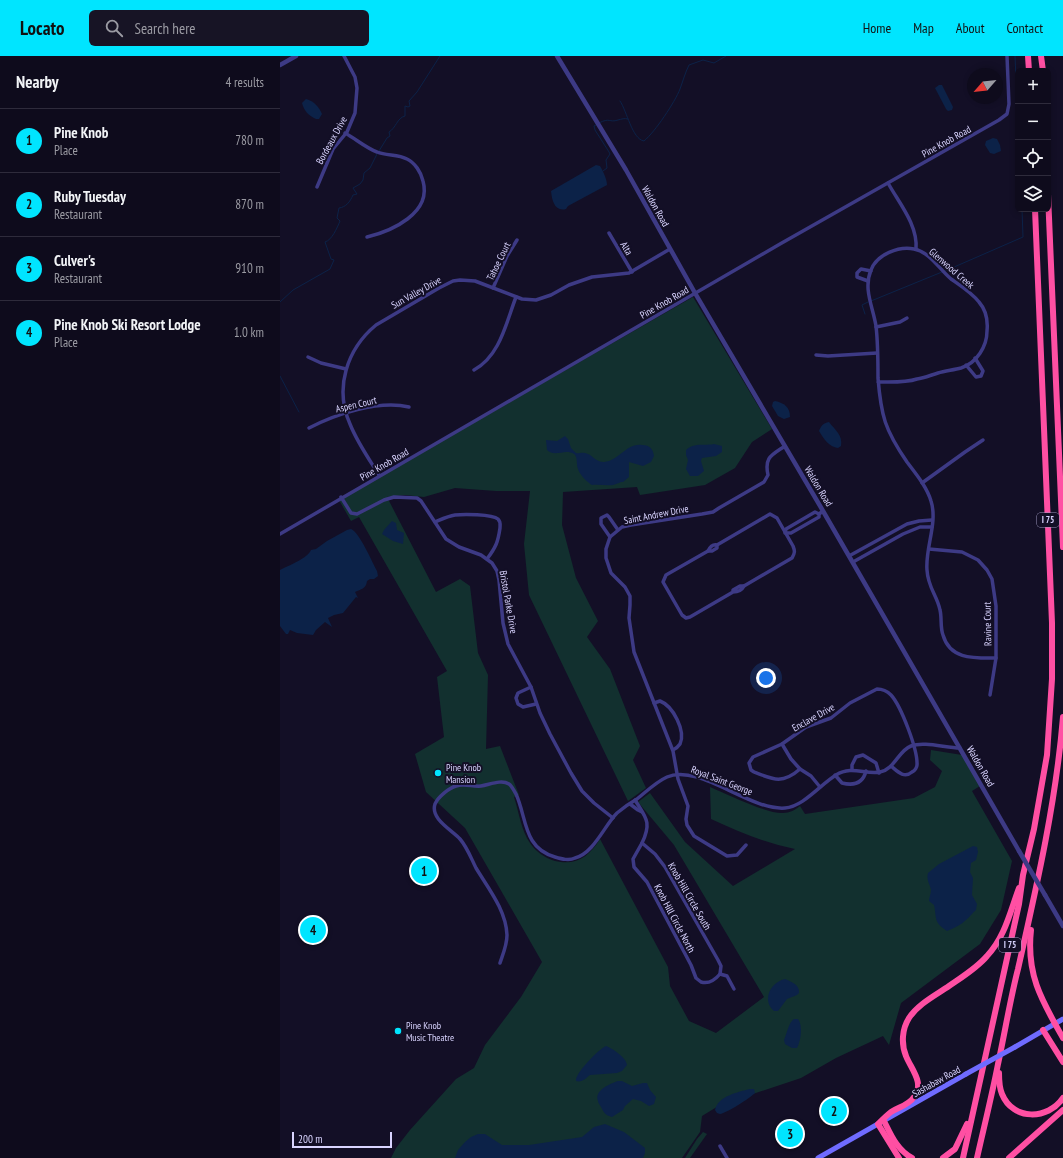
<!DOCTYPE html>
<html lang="en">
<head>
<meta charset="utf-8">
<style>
  :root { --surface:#0e0b1c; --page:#171425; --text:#f1f3f6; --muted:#9b9ba3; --line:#2e2b3b; --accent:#00e5ff }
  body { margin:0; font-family:"PT Sans Narrow",sans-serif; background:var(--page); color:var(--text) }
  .controls { position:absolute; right:12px; top:12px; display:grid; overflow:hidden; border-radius:6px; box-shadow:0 2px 6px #0003 }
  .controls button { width:36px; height:36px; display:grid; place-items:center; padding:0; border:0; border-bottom:1px solid var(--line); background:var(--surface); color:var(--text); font:20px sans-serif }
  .compass { position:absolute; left:687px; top:12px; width:36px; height:36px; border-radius:50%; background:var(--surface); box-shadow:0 2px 6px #0003; rotate:242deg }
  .scale { position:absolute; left:12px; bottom:10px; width:100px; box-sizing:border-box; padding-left:4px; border:2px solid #d9d4ff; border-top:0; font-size:11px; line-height:14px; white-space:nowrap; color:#d9d4ff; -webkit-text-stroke:3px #130f26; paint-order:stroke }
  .you { position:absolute; left:486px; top:622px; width:14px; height:14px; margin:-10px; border:3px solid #fff; border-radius:50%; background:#1a73e8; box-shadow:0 0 0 6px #1a73e833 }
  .badge { display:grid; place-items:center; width:26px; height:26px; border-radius:50%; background:var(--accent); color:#111; font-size:13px; font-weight:700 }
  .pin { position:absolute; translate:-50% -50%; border:2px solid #fff; box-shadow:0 1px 4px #0006 }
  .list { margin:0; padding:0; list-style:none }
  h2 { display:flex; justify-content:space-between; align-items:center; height:52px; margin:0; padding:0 16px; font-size:17px }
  h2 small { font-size:13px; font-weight:400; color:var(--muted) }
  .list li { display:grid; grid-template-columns:26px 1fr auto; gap:12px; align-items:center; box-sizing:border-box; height:64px; padding:0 16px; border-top:1px solid var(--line) }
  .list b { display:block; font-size:15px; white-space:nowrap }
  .list p { margin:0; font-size:13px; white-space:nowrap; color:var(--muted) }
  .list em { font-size:13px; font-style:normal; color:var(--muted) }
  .icon { flex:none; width:22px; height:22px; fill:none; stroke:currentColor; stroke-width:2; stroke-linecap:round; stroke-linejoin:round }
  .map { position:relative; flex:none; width:783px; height:1102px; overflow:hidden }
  header { display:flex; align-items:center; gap:24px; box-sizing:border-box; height:56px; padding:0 20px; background:var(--accent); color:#111 }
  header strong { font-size:19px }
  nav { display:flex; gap:22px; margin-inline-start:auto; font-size:14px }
  .search { width:280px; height:36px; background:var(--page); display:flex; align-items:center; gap:10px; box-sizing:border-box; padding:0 14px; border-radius:6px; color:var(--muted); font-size:15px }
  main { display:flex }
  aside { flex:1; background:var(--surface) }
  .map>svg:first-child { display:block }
</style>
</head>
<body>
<header>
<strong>Locato</strong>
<div class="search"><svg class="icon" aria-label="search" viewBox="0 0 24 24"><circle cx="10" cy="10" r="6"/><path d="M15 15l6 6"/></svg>Search here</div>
<nav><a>Home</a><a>Map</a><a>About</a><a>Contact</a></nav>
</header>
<main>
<aside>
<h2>Nearby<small>4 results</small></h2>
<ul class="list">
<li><span class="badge">1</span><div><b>Pine Knob</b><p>Place</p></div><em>780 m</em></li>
<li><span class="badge">2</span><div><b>Ruby Tuesday</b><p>Restaurant</p></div><em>870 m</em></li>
<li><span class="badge">3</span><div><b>Culver's</b><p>Restaurant</p></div><em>910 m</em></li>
<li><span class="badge">4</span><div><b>Pine Knob Ski Resort Lodge</b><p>Place</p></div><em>1.0 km</em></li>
</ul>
</aside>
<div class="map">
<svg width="783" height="1102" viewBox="0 0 783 1102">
  <rect width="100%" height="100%" fill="#130f26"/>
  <g fill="#12302f">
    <path d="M413 241 492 373 472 386 455 412 425 429 360 439 357 431 283 436 282 469 296 522 318 565 307 581 330 613 360 690 353 704 366 732 348 745 249 539 244 488 250 435H216L175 432 144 441 125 439 107 441 156 536 180 523 190 530 198 597 208 619 206 693 220 690 239 739 234 741C239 756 241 774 250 787 256 796 265 802 275 805 296 810 309 801 320 783L388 911 390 930 409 965 436 977 484 941 394 789 358 746 370 737 405 786 453 830 515 793C485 787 459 776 431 763L430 731C447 738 487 758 503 757 510 757 515 754 520 750L525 758 634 742 655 731 662 715 650 704 651 694 682 699 700 730 692 735 732 805 721 854 700 888 621 947 609 989 603 980 556 1002 521 1022 440 1049 422 1060 420 1076 402 1102H111L116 1092 130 1074 176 1023 194 1012 205 989 241 941 262 906 185 772 146 736 135 698 164 681 157 621 167 615 79 461 71 465 59 444Z"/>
    <path d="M423 1076 427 1078 410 1102H405L417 1083Z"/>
  </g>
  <g fill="#0c2248">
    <path d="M659 29H662L673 51 672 54 668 55 666 53 655 32Z"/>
    <path d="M26 43C34 45 39 51 42 58L39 63H36C29 60 24 55 22 47Z"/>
    <path d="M713 82 717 83 720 89 721 95 714 98 710 97 705 89 706 85Z"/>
    <path d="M316 109 320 110C323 115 327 123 327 129L288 150 286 153C275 156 272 145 271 135Z"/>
    <path d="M495 345C504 347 510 351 510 361L504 363 498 360 492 350 493 346Z"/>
    <path d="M549 366C555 374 563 379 561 390L558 392C549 391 544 383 539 375 541 370 543 367 549 366Z"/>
    <path d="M285 380 288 383 291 392 296 397C299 398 301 396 305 397 312 398 315 406 324 406 339 405 346 387 362 389 370 389 373 393 374 400L371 406 363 410 349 406V421L343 426C339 426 338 428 333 429 326 430 319 428 312 429 308 427 299 418 298 413 296 408 298 401 294 398 285 392 275 402 267 394L266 384 277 385Z"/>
    <path d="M434 388 442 390V396L436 400 422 402 421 405 424 415 418 420H410L406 413 408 404 406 399V394C414 386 424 390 434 388Z"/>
    <path d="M112 465 116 467 117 474 124 477 123 488 113 485 102 478 104 474Z"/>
    <path d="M71 473C80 477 92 506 97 515L98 520 94 523H90L87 525C86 533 81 533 75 536L78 542 76 541 63 557 54 559 48 562 52 571 45 566 36 574 33 579 17 577 10 574 8 578H6L0 570V514C8 510 28 502 31 494L36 493 47 485 67 474Z"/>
    <path d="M693 790 697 791 698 796 696 804 691 807 690 816 693 822 692 839 697 848 696 854C692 857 690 861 686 864 681 869 674 872 667 875 653 866 657 862 654 849L649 845C649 841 651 838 651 834 650 828 646 824 648 817L659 808Z"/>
    <path d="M505 923C512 926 520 929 519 937L517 939 507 943 498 955H494C481 944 491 926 505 923Z"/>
    <path d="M514 963H518C523 969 521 985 517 992H512L505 988 504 984C507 977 509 966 514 963Z"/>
    <path d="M326 990C333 993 346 1001 347 1009L342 1015 337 1017 310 1019C306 1022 302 1027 296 1025 295 1017 319 993 326 990Z"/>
    <path d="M338 1025H342L352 1030 363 1027H367L370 1034 376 1041 374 1048 369 1050 361 1045 353 1043 345 1050 343 1054 332 1061C325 1059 324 1057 321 1051 320 1049 318 1047 318 1045 314 1034 330 1028 338 1025Z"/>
    <path d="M470 1033H474L475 1037C470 1042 447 1057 440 1058L437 1057 435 1054C438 1040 458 1036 470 1033Z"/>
    <path d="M325 1068 344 1076 365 1092V1097L363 1102H175L178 1094 185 1086 191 1081 198 1078H205L222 1089H249L302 1081 314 1071Z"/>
  </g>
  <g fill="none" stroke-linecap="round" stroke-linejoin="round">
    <g stroke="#0c2248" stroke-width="1">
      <path d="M735 0 738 69"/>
      <path d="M340 45C347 55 352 83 364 85 375 76 395 46 400 33 403 25 405 17 409 9L423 4 434 7 446 0"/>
      <path d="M319 67C330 61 329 67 338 64 342 63 344 62 348 63"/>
      <path d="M316 69 314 70 315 74 329 96 330 98 326 104 327 112 323 115"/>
      <path d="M99 95 107 82 110 80 109 76C116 72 117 62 125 60V50L128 51 130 50 129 45 137 36 160 0"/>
      <path d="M665 215 743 181 742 153"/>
      <path d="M591 245 662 216"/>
      <path d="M0 246 13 234 50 213 54 204 51 203 45 186C52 184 57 172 60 165L57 162 59 152C66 151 70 146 73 139L77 138 73 132 80 128 83 124 84 117 90 112 97 98"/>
      <path d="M585 258 582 249 588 246"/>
      <path d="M0 320 19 356"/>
    </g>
    <g stroke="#3d3a85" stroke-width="3.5">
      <path d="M65 77C76 83 86 92 97 96 107 100 118 98 127 103 135 107 141 116 143 125 152 157 112 175 87 181"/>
      <path d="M608 127C619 147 638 169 636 193"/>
      <path d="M37 131 53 93 67 76 75 57 77 32 75 21 64 0"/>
      <path d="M329 177 352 216"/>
      <path d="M588 225 577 221V217L581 213 591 215"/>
      <path d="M213 232 227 200 237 184"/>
      <path d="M596 271 620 266 627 262"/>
      <path d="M536 299 548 300 597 297"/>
      <path d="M28 301 41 307 66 313"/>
      <path d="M686 309 696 321 701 320 703 315 695 302"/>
      <path d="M194 314C220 300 226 267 236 241"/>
      <path d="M598 326C611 326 625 327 637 323 644 322 651 319 658 317 665 315 673 314 681 312 697 307 707 290 707 275 708 265 706 254 699 246 692 237 681 230 671 223 660 214 650 196 634 193 619 190 597 198 591 214 583 233 593 251 596 270 598 287 598 305 598 322 601 360 605 374 627 406 636 418 647 431 651 445 658 467 645 492 647 514 648 532 657 539 660 554 662 562 660 571 663 579 670 604 695 602 716 602"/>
      <path d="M29 372C56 358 98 344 129 351"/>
      <path d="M99 419C89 403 77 386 70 368 54 332 67 293 96 269L159 232 173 225 180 224 195 225 242 243 256 244 271 239 289 229 312 221 349 217 390 193"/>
      <path d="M642 427 685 396 703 384"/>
      <path d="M61 441 71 457 77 458 104 444 114 441 137 442 141 445 166 483 179 491 201 499 212 507 217 515 219 524 223 567 228 588 251 631 260 657 270 678 291 717 302 735 314 747 333 762"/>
      <path d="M539 458V461L511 477H505L506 473 535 456 539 458 543 455"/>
      <path d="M155 466C162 463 168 460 175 459 183 458 212 458 218 463 221 466 220 469 220 472 218 486 216 491 207 503"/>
      <path d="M0 478 500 188 719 64 727 58 729 48 727 0"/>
      <path d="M330 481 321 468V462L327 459 329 461 338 474"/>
      <path d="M437 489V492L432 495H428C430 491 433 488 437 489L490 458 497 462 513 490C515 495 515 497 512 502L464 530"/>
      <path d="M649 493 682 496 698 504 707 514 712 523 716 550V602L710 639"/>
      <path d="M428 495 386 519 383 526 402 559 406 562 410 561 453 536C458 536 462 534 464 530H460L453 534V536"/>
      <path d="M569 500 627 468 639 465 652 464"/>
      <path d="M573 506 623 478 640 471H652"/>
      <path d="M251 631 238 637 236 642 238 648 243 651 256 648"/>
      <path d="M374 647 380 645C393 650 406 675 400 688 398 691 395 693 393 694"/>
      <path d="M502 688 511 703 520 713 531 720 540 731"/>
      <path d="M520 713C503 728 494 724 474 716L471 714 469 707 473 701 502 688 526 671 551 662 570 647 597 633C603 633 607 635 611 639 621 650 638 694 637 709 637 711 635 715 632 716 624 723 617 715 611 710"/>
      <path d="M572 714V709L576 701 583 699 596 707 599 717"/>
      <path d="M555 719 562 727C574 730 583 727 586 715"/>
      <path d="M355 744C366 762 372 766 362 787L375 798 385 811 438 904 441 910 440 918 447 920 454 933"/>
      <path d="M350 748 358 754 362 756"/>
      <path d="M362 787 353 803 354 811 367 826 411 909 416 922 421 926C428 928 435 924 440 918"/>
      <path d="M466 789 457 799 447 800 414 780 407 769 406 763 408 750 398 723 393 695 354 596 349 562 350 549V540L345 531 331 517 326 502V493L330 481 342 471 351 469 422 458 433 456 439 452 484 426 488 419C484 401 492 399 505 390"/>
      <path d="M220 907C223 898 227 889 227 879 226 854 208 832 196 812 191 802 187 791 180 783 172 774 150 763 155 748 158 741 169 732 176 730 184 727 193 731 201 730 209 729 221 723 229 728 232 730 234 735 236 738 247 762 243 792 275 801 282 803 289 805 295 802 314 797 324 770 337 757 343 752 350 747 357 743 367 735 376 726 387 721 419 707 470 755 505 752 523 751 541 728 556 719 572 709 585 719 600 716 615 713 618 695 631 690 644 685 666 692 680 692"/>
      <path d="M440 1090 447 1102"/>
    </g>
    <g stroke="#3d3a85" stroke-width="4.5">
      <path d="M277 0 346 114 415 237 543 455 739 795"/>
      <path d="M0 9 16 0"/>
      <path d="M765 839 783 870"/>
    </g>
    <g stroke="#6f6bff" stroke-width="5">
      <path d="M735 991 783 963"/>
      <path d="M538 1102 686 1018"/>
    </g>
    <g stroke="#ff4fa3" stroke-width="6">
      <path d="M748 0 749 15"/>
      <path d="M761 0 763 15"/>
      <path d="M768 138 783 491"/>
      <path d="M751 874C746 919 762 945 783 982"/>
      <path d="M763 974 783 1006"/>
      <path d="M719 1017C719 1024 719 1031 722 1038 733 1065 768 1064 783 1042"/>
      <path d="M604 1065C611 1079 617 1094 632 1102"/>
      <path d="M619 1102 598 1068C602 1064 606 1060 611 1056 619 1051 629 1049 634 1041 645 1027 631 1013 626 1000 621 988 622 973 629 962 638 948 656 939 669 930 682 921 697 912 707 900 725 881 730 856 739 832"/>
      <path d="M663 1102 675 1093 687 1068"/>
      <path d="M683 1102 739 848 743 819 754 773 767 699 772 623V567L755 153"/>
      <path d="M697 1102C704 1071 712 1039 718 1008 725 976 730 944 738 913 757 829 776 746 783 661"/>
      <path d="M729 1102 783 1054"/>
    </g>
    <path stroke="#3d3a85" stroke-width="4.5" d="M739 795 765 839"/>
    <path stroke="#6f6bff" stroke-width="5" d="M686 1018 735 991"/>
  </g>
  <g fill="#00e5ff" stroke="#130f26" stroke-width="1.5">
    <circle cx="158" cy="717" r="4"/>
    <circle cx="118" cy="975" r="4"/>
  </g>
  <g text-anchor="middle" stroke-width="4" stroke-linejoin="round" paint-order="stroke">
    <g fill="#130f26" stroke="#9e99be" stroke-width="1">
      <rect x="757" y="457" width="22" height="14" rx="3"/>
      <rect x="719" y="882" width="22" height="14" rx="3"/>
    </g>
    <g font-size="9" font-weight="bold" fill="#d9d4ff">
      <text x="768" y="467">I 75</text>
      <text x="730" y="892">I 75</text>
    </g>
    <g font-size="10" fill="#d9d4ff" stroke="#130f26">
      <text transform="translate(51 84) rotate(-61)" y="4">Bordeaux Drive</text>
      <text transform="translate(666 85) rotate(-29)" y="4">Pine Knob Road</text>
      <text transform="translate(376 150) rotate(61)" y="4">Waldon Road</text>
      <text transform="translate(347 192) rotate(59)" y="4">Alta</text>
      <text transform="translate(218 205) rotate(-64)" y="4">Tahoe Court</text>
      <text transform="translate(672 212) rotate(41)" y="4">Glenwood Creek</text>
      <text transform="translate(136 236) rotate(-29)" y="4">Sun Valley Drive</text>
      <text transform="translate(384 246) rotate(-30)" y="4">Pine Knob Road</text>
      <text transform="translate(76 348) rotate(-13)" y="4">Aspen Court</text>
      <text transform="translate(104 408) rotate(-30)" y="4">Pine Knob Road</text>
      <text transform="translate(539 430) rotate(59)" y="4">Waldon Road</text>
      <text transform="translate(376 458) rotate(-11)" y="4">Saint Andrew Drive</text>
      <text transform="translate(229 546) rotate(80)" y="4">Bristol Parke Drive</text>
      <text transform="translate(707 568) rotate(-91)" y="4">Ravine Court</text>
      <text transform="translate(533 661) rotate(-29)" y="4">Enclave Drive</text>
      <text transform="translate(701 710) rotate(60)" y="4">Waldon Road</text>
      <text transform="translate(442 724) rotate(21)" y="4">Royal Saint George</text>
      <text transform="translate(410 840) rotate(60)" y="4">Knob Hill Circle South</text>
      <text transform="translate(395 862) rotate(62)" y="4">Knob Hill Circle North</text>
      <text transform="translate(656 1025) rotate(-29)" y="4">Sashabaw Road</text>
    </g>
    <g font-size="10" fill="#d9d4ff" stroke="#130f26" text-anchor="start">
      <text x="166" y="715">Pine Knob<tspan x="166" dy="12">Mansion</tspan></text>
      <text x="126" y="973">Pine Knob<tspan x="126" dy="12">Music Theatre</tspan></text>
    </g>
  </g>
</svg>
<div class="controls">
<button>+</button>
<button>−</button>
<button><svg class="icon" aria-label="locate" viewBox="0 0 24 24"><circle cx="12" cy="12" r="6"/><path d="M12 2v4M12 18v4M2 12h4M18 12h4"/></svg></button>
<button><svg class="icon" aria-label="layers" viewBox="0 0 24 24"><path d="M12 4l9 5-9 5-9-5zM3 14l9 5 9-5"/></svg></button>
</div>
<svg class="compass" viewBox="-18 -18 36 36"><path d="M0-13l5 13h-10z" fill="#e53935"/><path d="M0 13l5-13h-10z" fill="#9b9ba3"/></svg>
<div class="scale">200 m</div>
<div class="you"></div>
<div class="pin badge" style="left:144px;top:815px">1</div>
<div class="pin badge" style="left:554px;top:1055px">2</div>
<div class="pin badge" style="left:510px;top:1078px">3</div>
<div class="pin badge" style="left:33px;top:874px">4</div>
</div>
</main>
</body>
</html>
